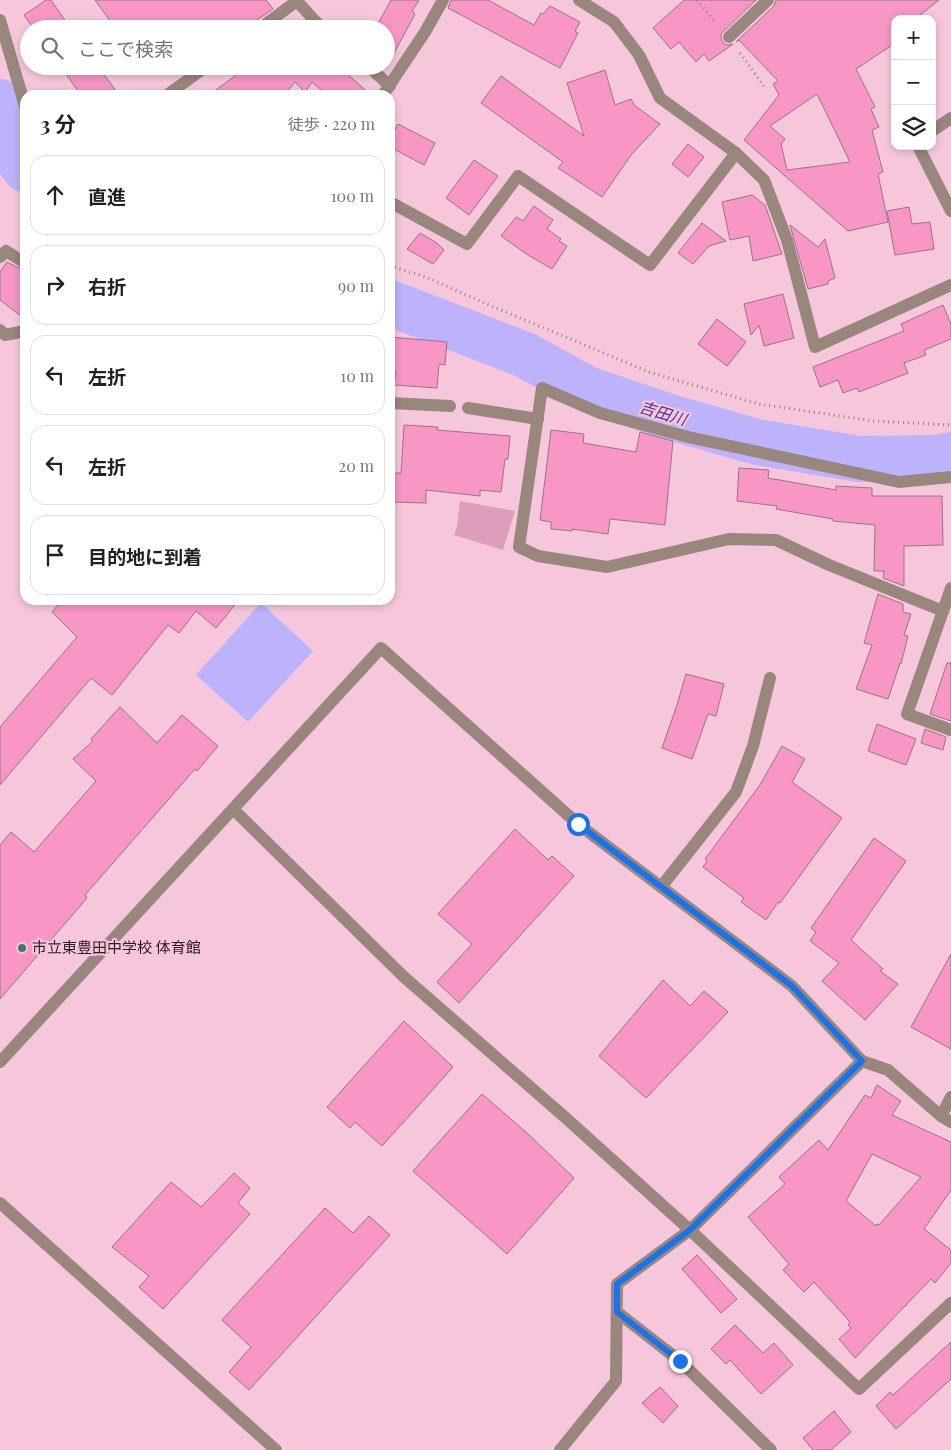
<!DOCTYPE html>
<html lang="ja">
<head>
<meta charset="utf-8">
<style>
  :root { --surface:#fff; --page:#f6f6f6; --text:#202124; --muted:#757577; --line:#e0e0e0 }
  body { margin:0; font-family:"Playfair Display","Noto Sans JP",serif; background:var(--page); color:var(--text) }
  .controls { position:absolute; right:15px; top:15px; display:grid; overflow:hidden; border-radius:10px; box-shadow:0 2px 8px #0003 }
  .controls button { width:45px; height:45px; display:grid; place-items:center; padding:0; border:0; border-bottom:1px solid var(--line); background:var(--surface); color:var(--text); font:25px sans-serif }
  .stop { position:absolute; width:15px; height:15px; margin:-11px; border:4px solid #1a73e8; border-radius:50%; background:#fff }
  .stop.end { background:#1a73e8; border-color:#fff; box-shadow:0 1px 5px #0008 }
  .list { margin:0; padding:0; list-style:none }
  h2 { display:flex; justify-content:space-between; align-items:center; height:65px; margin:0; padding:0 20px; font-size:21px }
  h2 small { font-size:16px; font-weight:400; color:var(--muted) }
  .list li { display:grid; grid-template-columns:32px 1fr auto; gap:15px; align-items:center; box-sizing:border-box; height:80px; margin:0 10px 10px; padding:0 10px; border:1px solid var(--line); border-radius:15px }
  .list b { display:block; font-size:19px; white-space:nowrap }
  .list em { font-size:16px; font-style:normal; color:var(--muted) }
  .icon { flex:none; width:28px; height:28px; fill:none; stroke:currentColor; stroke-width:2; stroke-linecap:round; stroke-linejoin:round }
  .map { position:relative; flex:none; width:951px; height:1450px; overflow:hidden }
  .search { position:absolute; background:var(--surface); box-shadow:0 2px 8px #0003; left:20px; top:20px; width:375px; height:55px; display:flex; align-items:center; gap:12px; box-sizing:border-box; padding:0 18px; border-radius:28px; color:var(--muted); font-size:19px }
  .panel { position:absolute; background:var(--surface); box-shadow:0 2px 8px #0003; left:20px; top:90px; width:375px; height:515px; border-radius:15px }
  .map>svg:first-child { display:block }
</style>
</head>
<body>
<div class="map">
<svg width="951" height="1450" viewBox="0 0 951 1450">
  <rect width="100%" height="100%" fill="#f6c7db"/>
  <path fill="#de9ebb" d="M460 501 515 511 503 550 454 535 457 527Z"/>
  <path fill="#bdb2fc" d="M261 603 313 651 248 722 196 675Z"/>
  <g fill="none" stroke-linecap="round" stroke-linejoin="round">
    <g stroke="#bdb2fc" stroke-width="46">
      <path d="M0 102 18 159 25 169"/>
      <path d="M390 303 525 355 587 389 670 417 757 442 859 459 935 458 951 455"/>
    </g>
  </g>
  <g fill="#f896c5" stroke="#9d7285" fill-rule="evenodd">
    <path d="M46 0H51L71 29H34L24 15Z"/>
    <path d="M95 0H266L273 9 254 22 251 29H116Z"/>
    <path d="M391 0H419L412 11 415 14 386 68V29H375Z"/>
    <path d="M451 0H488L534 25 541 13 543 14 550 6 580 22 575 31 578 33 560 68 448 8Z"/>
    <path d="M684 0H756L721 34V38L723 43 727 45 733 44 709 61 704 54 696 62 679 42 671 49 653 28Z"/>
    <path d="M776 0H939L915 19H895V34L892 36 895 43 856 69 875 107 871 109 879 127 872 130 883 172 878 174 888 222 848 231 744 140 779 95 773 84 778 81 739 40 736 42 774 6ZM817 94 850 162 787 170 781 144 785 139 770 126Z"/>
    <path d="M60 66H98L119 95H81Z"/>
    <path d="M229 66H338L371 95H327L312 82 305 92 295 82 284 95H209L235 76Z"/>
    <path d="M605 70 615 105 631 99 634 105 660 124 631 155 602 197 558 168 563 162 481 103 501 76 584 136 567 83Z"/>
    <path d="M398 124 435 143 424 165 390 147V139Z"/>
    <path d="M688 144 704 157 688 177 672 164Z"/>
    <path d="M474 160 498 176 469 215 446 198Z"/>
    <path d="M752 195 765 205 782 254 753 261 749 236 730 240 722 202Z"/>
    <path d="M534 206 553 220 547 229 561 239 559 241 567 246 552 269 528 255 501 236 516 217 523 221Z"/>
    <path d="M909 207 912 224 930 222 934 249 895 255 887 211Z"/>
    <path d="M702 223 726 241 709 246 693 264 678 253Z"/>
    <path d="M790 225 818 247 825 239 835 278 828 281V284L808 289Z"/>
    <path d="M420 233 437 243 444 250 433 264 407 249Z"/>
    <path d="M7 262 25 271V319L0 300V272Z"/>
    <path d="M783 294 794 338 764 346 759 325 751 335 744 304Z"/>
    <path d="M943 305 951 324V339L924 350 926 355 904 363 908 373 859 392 857 388 843 393 838 380 820 387 813 367 904 331 901 324Z"/>
    <path d="M717 319 746 342 727 366 698 344Z"/>
    <path d="M390 337 447 342 445 365 439 364 437 388 394 385 396 371 390 370Z"/>
    <path d="M404 425 438 427 437 430 510 436 508 459H505L501 492 480 490V496L426 490V503L390 502V473H401Z"/>
    <path d="M551 430 584 434 583 443 636 452 640 432 673 441 665 525 610 519 608 534 572 529V531L551 529V522L540 520Z"/>
    <path d="M739 468 769 470 768 478 836 490V486L872 488V496H942L943 545 904 546V586L883 578 884 571H874L875 525 833 521V519L776 509 777 506 737 501Z"/>
    <path d="M878 594 903 604V612L911 614 904 635 908 636 901 664 900 663 888 699 856 689 872 645 864 643Z"/>
    <path d="M62 600H239L216 628 196 611 179 633 168 625 112 695 91 678 0 785V727L77 637 52 612Z"/>
    <path d="M947 663H951V721L930 714Z"/>
    <path d="M686 674 724 684 716 716 708 714 692 759 662 748 677 705Z"/>
    <path d="M120 707 157 743 182 715 218 746 197 771 195 769 85 895 87 898 0 999V845L11 832 34 852 96 781 73 759 93 741 91 739Z"/>
    <path d="M877 724 916 739 906 765 868 751Z"/>
    <path d="M925 729 946 737 943 750 921 743Z"/>
    <path d="M782 746 805 759 792 782 842 818 780 903 778 902 766 920 741 902 744 898 703 867 707 861 705 859 760 785Z"/>
    <path d="M515 829 548 860 552 856 574 876 459 1003 437 982 472 944 438 914Z"/>
    <path d="M874 838 906 861 851 940 883 969 880 971 898 984 865 1020 822 981 839 963 810 941 816 932 811 928Z"/>
    <path d="M951 954V1049L911 1027Z"/>
    <path d="M663 980 690 1006 704 991 728 1012 646 1098 599 1056Z"/>
    <path d="M404 1021 453 1067 382 1146 355 1122 350 1128 327 1107Z"/>
    <path d="M877 1085 901 1101 892 1115 951 1142V1190L924 1229 951 1250V1263L935 1283 931 1279 855 1358 839 1339 851 1328 848 1325 850 1322 814 1282 804 1292 783 1270 789 1264 748 1217 785 1184 779 1177 819 1140 828 1150 865 1095 871 1098ZM872 1154 921 1177 879 1225 877 1224 876 1226 846 1201Z"/>
    <path d="M482 1094 527 1133 574 1178 507 1254 413 1171Z"/>
    <path d="M234 1173 250 1188 238 1203 250 1214 163 1309 139 1287 149 1276 112 1247 171 1182 201 1207Z"/>
    <path d="M325 1208 353 1233 369 1216 390 1235 249 1390 229 1372 251 1347 222 1320Z"/>
    <path d="M697 1255 737 1299 721 1313 682 1269Z"/>
    <path d="M735 1325 763 1353 774 1343 793 1365 761 1394 730 1360 726 1364 711 1349Z"/>
    <path d="M951 1342V1379L896 1429 876 1406 890 1392 893 1395Z"/>
    <path d="M660 1387 678 1406 663 1423 642 1403Z"/>
    <path d="M834 1411 851 1432 831 1450H813L803 1438Z"/>
  </g>
  <g fill="none" stroke-linecap="round" stroke-linejoin="round">
    <g stroke="#9c7a89" stroke-width="3" stroke-dasharray="1 4" stroke-linecap="butt">
      <path d="M697 0 716 23"/>
      <path d="M740 53 764 86"/>
      <path d="M390 266 426 277 489 305 649 372 759 404 874 421 951 425"/>
    </g>
    <g stroke="#99867c" stroke-width="12">
      <path d="M296 0 315 21 324 29"/>
      <path d="M579 0 614 22 639 55 660 98 736 153 764 180 787 240 815 347 951 285"/>
      <path d="M0 20 25 106"/>
      <path d="M259 29 297 1"/>
      <path d="M729 37 768 0"/>
      <path d="M368 66 390 86"/>
      <path d="M167 95 207 66"/>
      <path d="M383 95 425 32 443 0"/>
      <path d="M932 131 951 118"/>
      <path d="M918 146 951 211"/>
      <path d="M390 202 467 244 518 176 650 265 736 153"/>
      <path d="M0 257 6 251 25 263"/>
      <path d="M0 330 5 335 25 331"/>
      <path d="M390 403 450 406"/>
      <path d="M468 408 538 419"/>
      <path d="M951 588 907 714 951 730"/>
      <path d="M943 611 829 565 776 540 729 539 607 567 538 556 519 547 542 388 600 413 688 437 899 482 951 477"/>
      <path d="M233 809 404 977 567 1119 690 1230 859 1389 951 1303"/>
      <path d="M661 887 736 792 753 746 770 678"/>
      <path d="M0 1062 381 648 578 824 792 986 862 1061 888 1070 941 1116 951 1122"/>
      <path d="M941 1116 951 1097"/>
      <path d="M0 1203 276 1450"/>
      <path d="M617 1312 680 1361 771 1450"/>
      <path d="M560 1450 616 1381 617 1284 690 1230 862 1061"/>
    </g>
  </g>
  <g fill="none" stroke-linecap="round" stroke-linejoin="round">
    <path stroke="#1a73e8" stroke-width="6" d="M578 824 792 986 862 1061 690 1230 617 1284V1312L680 1361"/>
  </g>
  <circle fill="#3d7a67" stroke="#f6c7db" stroke-width="2" cx="22" cy="948" r="5"/>
  <g text-anchor="middle" stroke-width="4" stroke-linejoin="round" paint-order="stroke">
    <g font-size="15" fill="#2c1b23" stroke="#f6c7db" text-anchor="start">
      <text x="32" y="953">市立東豊田中学校 体育館</text>
    </g>
    <g font-size="16" font-style="italic" fill="#4f3299" stroke="#f6c7db">
      <text transform="translate(663 413) rotate(17)" y="6">吉田川</text>
    </g>
  </g>
</svg>
<div class="controls">
<button>+</button>
<button>−</button>
<button><svg class="icon" aria-label="layers" viewBox="0 0 24 24"><path d="M12 4l9 5-9 5-9-5zM3 14l9 5 9-5"/></svg></button>
</div>
<div class="stop" style="left:578px;top:824px"></div>
<div class="stop end" style="left:680px;top:1361px"></div>
<div class="search"><svg class="icon" aria-label="search" viewBox="0 0 24 24"><circle cx="10" cy="10" r="6"/><path d="M15 15l6 6"/></svg>ここで検索</div>
<section class="panel">
<h2>3 分<small>徒歩 · 220 m</small></h2>
<ul class="list">
<li><svg class="icon" aria-label="ahead" viewBox="0 0 24 24"><path d="M12 20V5M6 11l6-6 6 6"/></svg><div><b>直進</b></div><em>100 m</em></li>
<li><svg class="icon" aria-label="right" viewBox="0 0 24 24"><path d="M7 20v-9h11M14 6l5 5-5 5"/></svg><div><b>右折</b></div><em>90 m</em></li>
<li><svg class="icon" aria-label="left" viewBox="0 0 24 24"><path d="M17 20v-9H6M10 6l-5 5 5 5"/></svg><div><b>左折</b></div><em>10 m</em></li>
<li><svg class="icon" aria-label="left" viewBox="0 0 24 24"><path d="M17 20v-9H6M10 6l-5 5 5 5"/></svg><div><b>左折</b></div><em>20 m</em></li>
<li><svg class="icon" aria-label="arrive" viewBox="0 0 24 24"><path d="M6 21V4h12l-3 4 3 4H6"/></svg><div><b>目的地に到着</b></div></li>
</ul>
</section>
</div>
</body>
</html>
